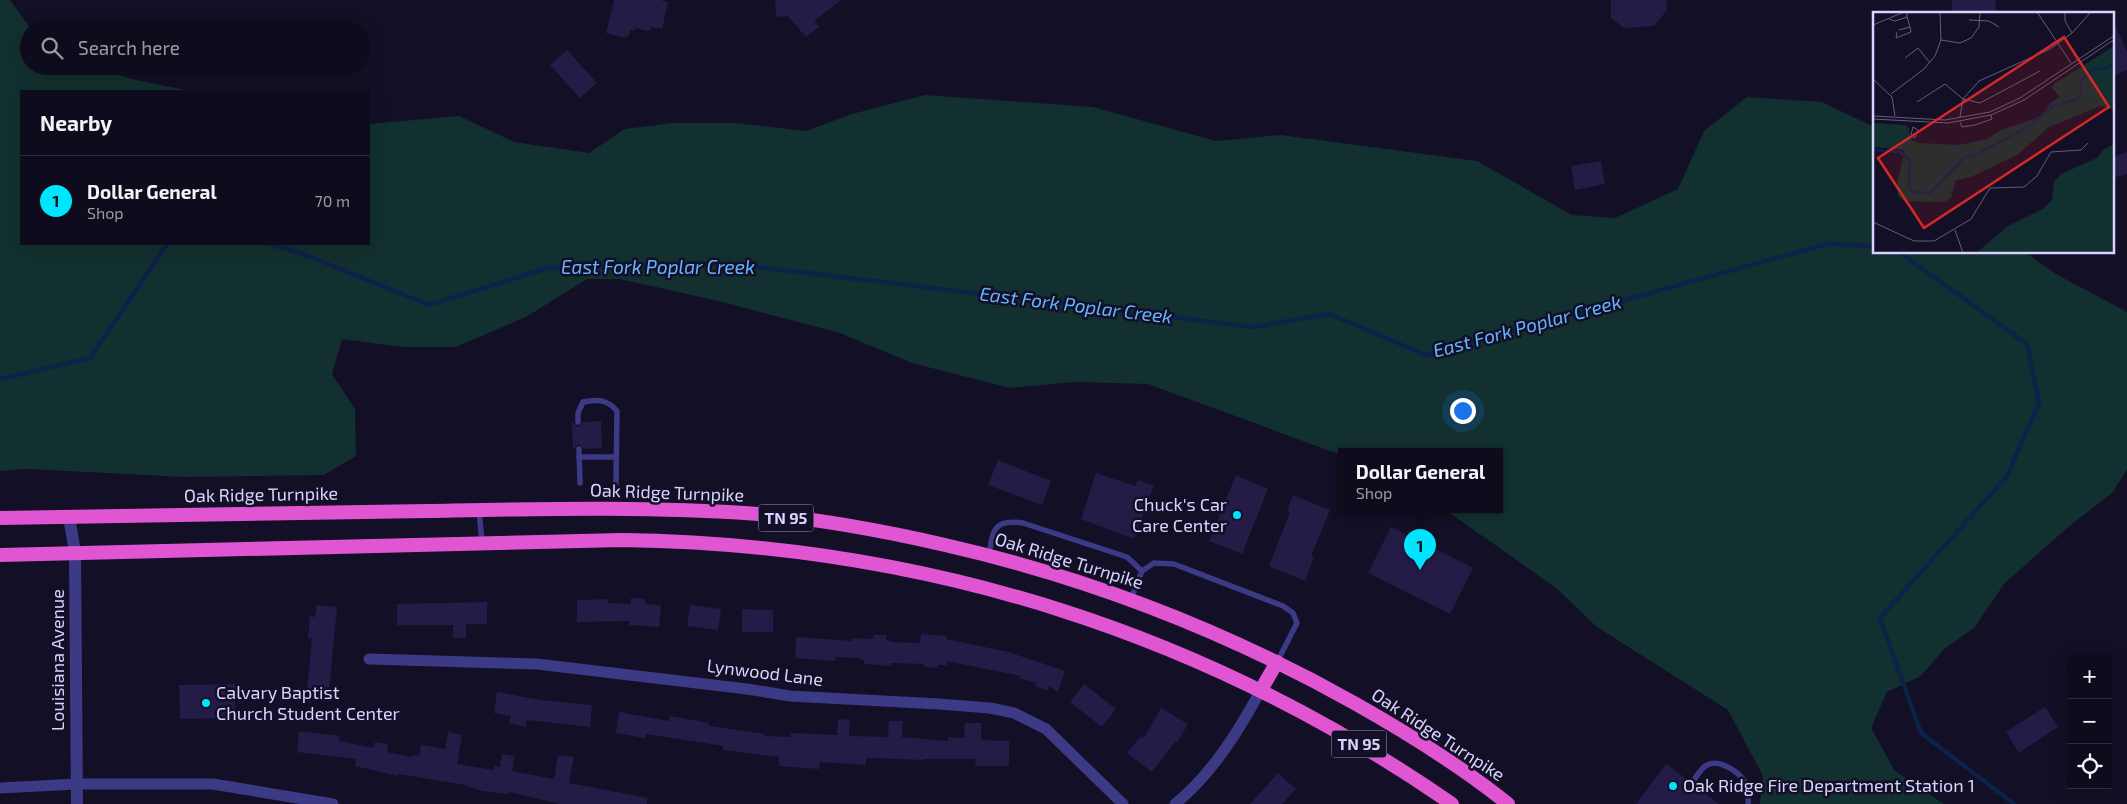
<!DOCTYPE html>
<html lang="en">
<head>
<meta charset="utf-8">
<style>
  :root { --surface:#0e0b1c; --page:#171425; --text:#f1f3f6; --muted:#9b9ba3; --line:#2e2b3b; --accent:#00e5ff }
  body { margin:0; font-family:"Exo 2",sans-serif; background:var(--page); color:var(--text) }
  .controls { position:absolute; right:15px; bottom:15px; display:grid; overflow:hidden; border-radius:0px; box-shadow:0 5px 20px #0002 }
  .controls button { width:45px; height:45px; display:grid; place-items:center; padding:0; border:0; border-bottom:1px solid var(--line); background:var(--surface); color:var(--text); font:25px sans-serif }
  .you { position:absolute; left:1462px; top:410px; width:18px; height:18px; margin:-12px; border:4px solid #fff; border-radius:50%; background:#1a73e8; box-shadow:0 0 0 8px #1a73e833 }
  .badge { display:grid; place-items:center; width:32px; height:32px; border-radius:50%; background:var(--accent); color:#111; font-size:16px; font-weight:700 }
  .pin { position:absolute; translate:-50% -41px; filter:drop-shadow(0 1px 2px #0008) }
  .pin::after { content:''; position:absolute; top:26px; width:18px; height:15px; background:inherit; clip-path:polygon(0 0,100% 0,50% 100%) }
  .popup { position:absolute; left:1338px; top:448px; width:165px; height:65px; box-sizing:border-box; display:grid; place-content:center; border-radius:0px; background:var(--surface); filter:drop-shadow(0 1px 4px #0005); font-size:16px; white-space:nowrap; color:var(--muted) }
  .popup b { font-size:19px; color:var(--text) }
  .popup::after { content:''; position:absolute; left:50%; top:100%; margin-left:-10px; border:10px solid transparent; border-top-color:var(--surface) }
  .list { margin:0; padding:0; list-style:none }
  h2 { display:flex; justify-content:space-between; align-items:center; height:65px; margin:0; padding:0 20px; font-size:21px }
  h2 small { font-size:16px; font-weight:400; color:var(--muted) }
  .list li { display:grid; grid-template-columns:32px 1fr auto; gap:15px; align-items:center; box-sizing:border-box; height:90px; padding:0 20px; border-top:1px solid var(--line) }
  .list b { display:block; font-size:19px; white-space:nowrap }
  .list p { margin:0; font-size:16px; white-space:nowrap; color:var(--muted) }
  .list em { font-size:16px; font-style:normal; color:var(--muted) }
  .icon { flex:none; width:28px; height:28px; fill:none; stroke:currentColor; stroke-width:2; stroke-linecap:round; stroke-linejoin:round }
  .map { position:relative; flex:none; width:2127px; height:804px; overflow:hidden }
  .search { position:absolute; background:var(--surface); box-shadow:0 5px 20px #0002; left:20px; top:20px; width:350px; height:55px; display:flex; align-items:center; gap:12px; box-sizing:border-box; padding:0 18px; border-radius:28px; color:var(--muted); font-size:19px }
  .panel { position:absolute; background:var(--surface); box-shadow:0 5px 20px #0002; left:20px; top:90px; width:350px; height:155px; border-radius:0px }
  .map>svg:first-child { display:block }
</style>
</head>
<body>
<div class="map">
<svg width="2127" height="804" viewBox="0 0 2127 804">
  <rect width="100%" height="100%" fill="#130f26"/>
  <path fill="#12302f" d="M0 0H10L31 29H29V66H87L136 80 191 91H21V244H369V124L459 116 514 142 589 153 625 129 673 123H734L806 131 852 114 925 95 1093 107 1216 141 1281 135 1477 161 1572 215 1615 218 1678 189 1704 131 1747 97 1822 102 1874 127V252L2026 253 2056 274 2127 312V470L2112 493 2067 528 2004 584 1974 628 1944 649 1921 676 1887 692 1871 728 1895 771 1944 804H1760L1763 776 1728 710 1597 627 1556 588 1444 509H1499V451H1341V455L1148 384 1074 382 1010 388 912 363 840 333 714 300 620 279H587L526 317 456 347H403L342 339 332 374 355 409 356 456 324 475 184 477 28 469 0 471Z"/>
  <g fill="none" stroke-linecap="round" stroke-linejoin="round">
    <g stroke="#0c2248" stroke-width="4.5">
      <path d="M271 244 306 255 429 305 548 268 734 264 1253 327 1329 314 1426 355 1827 244 1874 246"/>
      <path d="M1899 252 2027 344 2039 403 2007 476 1880 618 1921 733 2014 804"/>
      <path d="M0 379 90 358 167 244"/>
    </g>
  </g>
  <g fill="#241b47">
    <path d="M614 0H660L668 2 662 29 651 27 649 31 635 28 634 31 630 30 629 36H626L625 38 606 33Z"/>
    <path d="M775 0H841L814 21 819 27 806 37 788 16 776 17Z"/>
    <path d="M1611 0H1666L1667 10 1654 26 1624 28 1611 18Z"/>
    <path d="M1952 0H1996L1995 14 1951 13Z"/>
    <path d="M2113 20 2127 52V70L2113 76Z"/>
    <path d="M567 50 597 83 580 98 550 65Z"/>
    <path d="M2127 152V174L2113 178V157Z"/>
    <path d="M1601 161 1605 184 1575 190 1571 166Z"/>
    <path d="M601 421 602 448 584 449 579 444 573 449 572 422 578 427 583 422Z"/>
    <path d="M998 460 1051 481 1042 505 988 485Z"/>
    <path d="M1096 473 1135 486 1138 480 1154 486 1134 539 1081 519Z"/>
    <path d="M1236 475 1268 489 1242 554 1209 541Z"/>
    <path d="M1293 495 1330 510 1311 556 1314 557 1305 581 1269 566 1290 512 1287 511Z"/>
    <path d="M1391 527 1473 568 1450 614 1368 573Z"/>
    <path d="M631 598 645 599V604L661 605 659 627 629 625V621L577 622V600L608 599V603L631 604Z"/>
    <path d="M487 602V624H466V638H453V625H397V604Z"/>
    <path d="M317 605 337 607 328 701 306 699 312 638H308L310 616 315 617Z"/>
    <path d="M690 605 721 609 718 630 687 626Z"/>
    <path d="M742 609 773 610V632H742Z"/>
    <path d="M921 634 946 636V639L1009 652 1065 671 1058 692 1049 686 1048 691 1035 686 1036 683 1019 678 1020 676 947 661V665H938V668L924 667V664L891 663V666L864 664V660H861V658L836 657 835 661 795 658 796 637 852 641V638L873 639 874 635H886V640L892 642 920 643Z"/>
    <path d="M235 684V718L180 719 179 685Z"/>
    <path d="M1084 684 1116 709 1102 727 1070 702Z"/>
    <path d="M497 692 541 700 592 705 590 727 527 720 526 727 509 723 511 716 494 713Z"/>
    <path d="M2045 707 2058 727 2019 753 2006 732Z"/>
    <path d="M1161 708 1188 724 1177 743 1175 742 1152 772 1127 753 1141 736 1144 738Z"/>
    <path d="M619 712 669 721 670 716 709 723V726L765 734V736L791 737V733L837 735 838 719 850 720 849 736 888 737 889 721H903L902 737 948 741V737L964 738 965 723H981V740L1009 741V766H975L976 759H923V760L874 758H866V765L820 762 819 769 779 766V757L723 750V746L646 734 645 738 616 733Z"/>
    <path d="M299 731 340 736 339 741 373 748 375 742 388 744 387 752 411 757 412 755 419 756 421 745 445 749 448 732 462 735 457 764 494 770V766L500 767 502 754 514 756 512 771 554 779 558 755 574 757 569 783 648 798 647 804H560L509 792 508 794 482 791 466 786V785L398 774V776L355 766 356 759 297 752Z"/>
    <path d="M1666 764 1688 780 1689 787 1696 786 1719 804H1636Z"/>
    <path d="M1278 773 1296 789 1282 804H1250Z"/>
  </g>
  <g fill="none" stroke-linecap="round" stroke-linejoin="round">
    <g stroke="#3d3a85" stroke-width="5.5">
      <path d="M578 422V413L583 402C597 399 607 399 617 411L616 483"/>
      <path d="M579 449 580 483"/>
      <path d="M579 457H616"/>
      <path d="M479 510 482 543"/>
      <path d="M989 555C993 529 994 519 1023 523L1127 557 1142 571 1154 563 1174 564 1283 606 1293 613 1297 623 1277 662"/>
      <path d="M1131 599 1142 571"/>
      <path d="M1692 783C1696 777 1701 768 1707 765 1719 759 1738 771 1744 781 1749 788 1749 796 1748 804"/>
    </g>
    <g stroke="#3d3a85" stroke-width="11">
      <path d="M369 659 537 664 747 689 790 696 939 704 990 708 1014 713 1046 729 1123 804"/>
      <path d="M0 788 77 784H213L333 804"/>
      <path d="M1175 804C1212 774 1238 732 1261 690"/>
    </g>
    <path stroke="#3d3a85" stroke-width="12" d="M69 517 75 552 77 804"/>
    <g stroke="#e055d1" stroke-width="14">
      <path d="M0 518C142 516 284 513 427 511 537 509 648 506 758 514 821 519 884 531 945 545 1090 578 1226 631 1356 704 1409 734 1461 766 1508 804"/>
      <path d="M0 555 622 540C924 544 1204 632 1452 804"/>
      <path d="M1261 690 1277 662"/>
    </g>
  </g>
  <g fill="#00e5ff" stroke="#130f26" stroke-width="2">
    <circle cx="1237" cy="515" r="5"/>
    <circle cx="206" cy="703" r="5"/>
    <circle cx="1673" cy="786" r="5"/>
  </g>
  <g text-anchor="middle" stroke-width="5" stroke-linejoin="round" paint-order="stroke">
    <g fill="#130f26" stroke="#9e99be" stroke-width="1">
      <rect x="758.5" y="504.5" width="55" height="27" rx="4"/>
      <rect x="1331.5" y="730.5" width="55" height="27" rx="4"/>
    </g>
    <g font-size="16" font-weight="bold" fill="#d9d4ff">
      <text x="786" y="524">TN 95</text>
      <text x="1359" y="750">TN 95</text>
    </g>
    <g font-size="18" fill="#d9d4ff" stroke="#130f26">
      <text transform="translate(667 493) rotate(2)" y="6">Oak Ridge Turnpike</text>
      <text transform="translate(261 495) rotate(-1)" y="6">Oak Ridge Turnpike</text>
      <text transform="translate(1069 561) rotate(17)" y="6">Oak Ridge Turnpike</text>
      <text transform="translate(58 660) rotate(-90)" y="6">Louisiana Avenue</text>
      <text transform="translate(765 673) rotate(7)" y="6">Lynwood Lane</text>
      <text transform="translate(1438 735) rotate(33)" y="6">Oak Ridge Turnpike</text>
    </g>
    <g font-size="18" fill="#d9d4ff" stroke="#130f26" text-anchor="start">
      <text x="1227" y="511" text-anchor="end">Chuck's Car<tspan x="1227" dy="21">Care Center</tspan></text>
      <text x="216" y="699">Calvary Baptist<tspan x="216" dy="21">Church Student Center</tspan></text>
      <text x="1683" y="792">Oak Ridge Fire Department Station 1</text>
    </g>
    <g font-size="19" font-style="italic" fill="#62b6ff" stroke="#130f26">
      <text x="658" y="274">East Fork Poplar Creek</text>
      <text transform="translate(1076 305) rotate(7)" y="7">East Fork Poplar Creek</text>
      <text transform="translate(1527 326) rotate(-15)" y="7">East Fork Poplar Creek</text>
    </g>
  </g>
  <g transform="translate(1873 12)">
    <rect width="241" height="241" fill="#130f26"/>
    <path d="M241 34V98L228 94 176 115 144 143 98 165 83 168 78 186 71 190 31 189 25 184 24 172 32 138 0 135V111L32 113 36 116 38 128 45 131 86 133 114 127 126 119 169 104 177 91 187 85 179 76 181 72ZM241 132V241H103L135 214 170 197 179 188 181 170 188 162 224 146 230 138Z" fill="#12302f"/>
    <path fill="none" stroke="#0c2248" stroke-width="2.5" d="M0 138 27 140 37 148 36 176 40 180 57 181 92 145 102 143 157 114 181 93 203 88 208 84V69L220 57 234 56 242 50"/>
    <path fill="none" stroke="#625e7d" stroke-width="1" d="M164 0 198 51M192 0V9L199 21M16 7 22 9 34 5V0M96 8 116 9 126 15M0 13 31 0M26 18 37 15 34 5M24 20 23 26 38 20 37 15M68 28 87 31 98 26 106 15 107 0M32 46 45 36 57 51M0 67 19 85 22 104M18 82 51 57 62 44 68 28 67 0M44 90 72 72 90 87 107 91 167 59M0 104 72 108 117 100 147 86 242 23M87 105 90 87 106 69 177 37 199 21 218 0M0 107 75 111 118 103 151 88 242 27M87 110 89 115 102 113 119 107 118 103M44 123 41 126 38 123 40 115 45 118M0 210 41 229H61L98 207 117 176 151 175 164 164 178 140 208 138 215 131M82 218 90 241"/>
    <path fill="#d62828" fill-opacity="0.15" stroke="#d62828" stroke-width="2.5" d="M191 25 236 95 51 216 5 146Z"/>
    <rect width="241" height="241" fill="none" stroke="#d9d4ff" stroke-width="2.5"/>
  </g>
</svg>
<div class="controls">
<button>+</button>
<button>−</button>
<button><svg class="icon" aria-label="locate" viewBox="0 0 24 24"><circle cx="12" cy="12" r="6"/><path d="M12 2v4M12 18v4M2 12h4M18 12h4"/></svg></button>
</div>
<div class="you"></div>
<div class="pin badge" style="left:1420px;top:570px">1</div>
<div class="popup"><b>Dollar General</b>Shop</div>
<div class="search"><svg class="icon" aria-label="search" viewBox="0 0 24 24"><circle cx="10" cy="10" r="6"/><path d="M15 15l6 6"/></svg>Search here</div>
<section class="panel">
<h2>Nearby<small></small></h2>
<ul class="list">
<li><span class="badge">1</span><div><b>Dollar General</b><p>Shop</p></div><em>70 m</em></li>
</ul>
</section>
</div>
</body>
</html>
